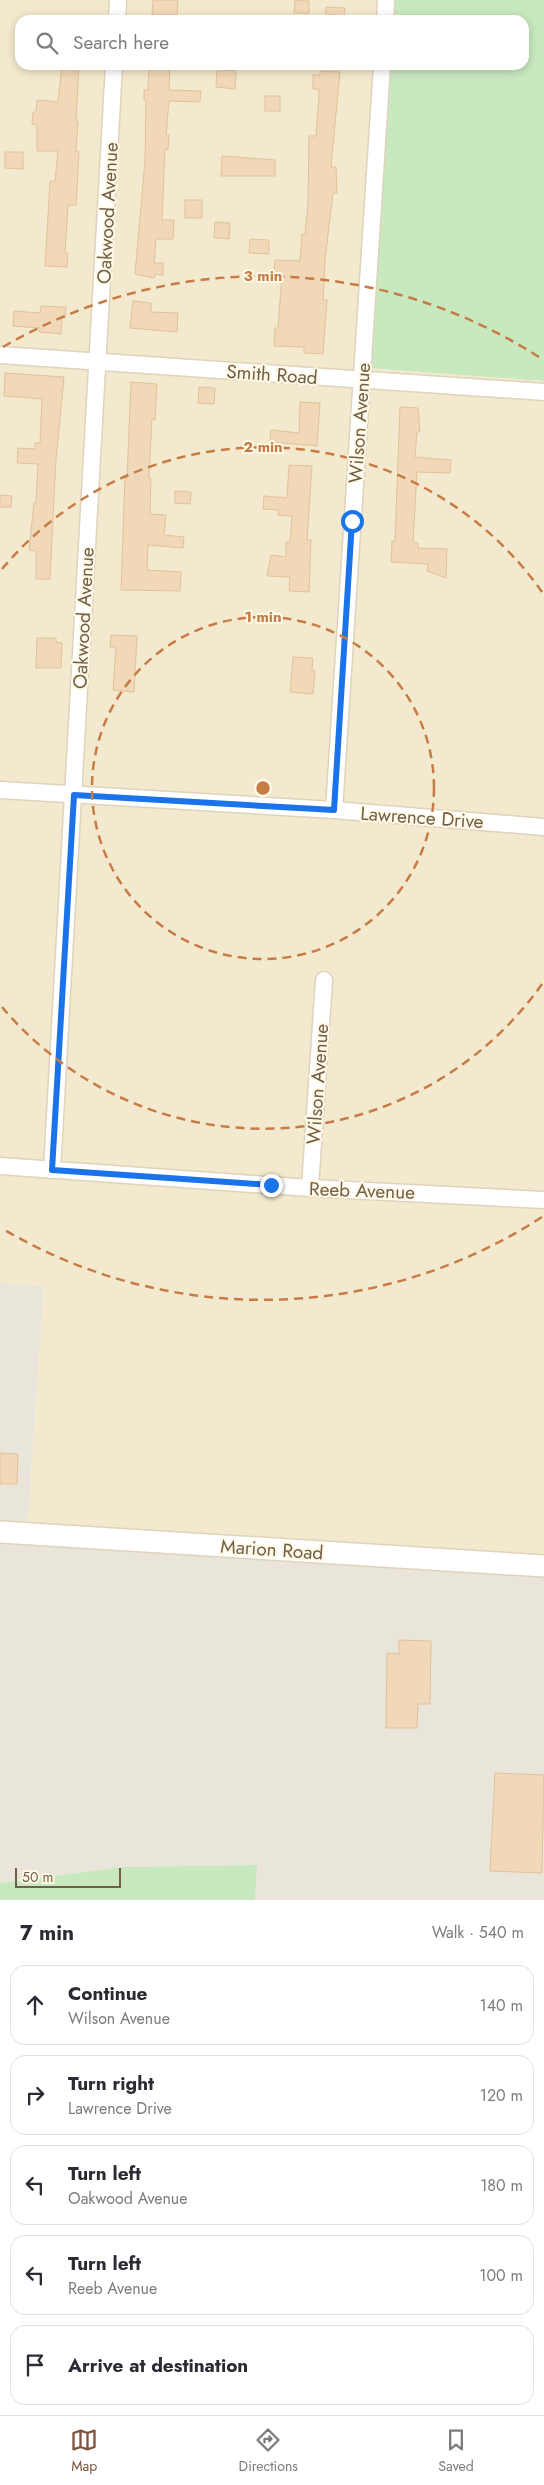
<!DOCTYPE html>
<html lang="en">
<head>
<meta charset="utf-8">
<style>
  :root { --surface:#fff; --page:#f2f2f3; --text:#2b2b33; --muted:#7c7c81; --line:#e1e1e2; --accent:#7e543c }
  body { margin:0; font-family:Jost,sans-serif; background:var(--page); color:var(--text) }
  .scale { position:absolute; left:15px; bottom:12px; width:106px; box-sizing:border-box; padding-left:5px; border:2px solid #715e48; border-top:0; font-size:14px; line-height:18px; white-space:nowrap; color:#715e48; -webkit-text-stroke:4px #fff9e5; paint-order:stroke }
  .stop { position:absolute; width:15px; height:15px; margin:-11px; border:4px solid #1a73e8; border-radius:50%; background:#fff }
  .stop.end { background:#1a73e8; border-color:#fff; box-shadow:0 1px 5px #0008 }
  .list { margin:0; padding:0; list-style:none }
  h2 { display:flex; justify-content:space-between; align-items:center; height:65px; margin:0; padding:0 20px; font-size:21px }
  h2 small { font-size:16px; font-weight:400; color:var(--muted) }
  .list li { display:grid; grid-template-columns:32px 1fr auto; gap:15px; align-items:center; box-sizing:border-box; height:80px; margin:0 10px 10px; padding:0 10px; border:1px solid var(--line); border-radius:15px }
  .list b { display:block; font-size:19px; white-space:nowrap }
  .list p { margin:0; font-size:16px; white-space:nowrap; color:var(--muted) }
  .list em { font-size:16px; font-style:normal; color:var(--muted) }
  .icon { flex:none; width:28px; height:28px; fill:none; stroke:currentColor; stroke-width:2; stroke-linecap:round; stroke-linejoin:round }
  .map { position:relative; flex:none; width:544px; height:1900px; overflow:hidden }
  .search { position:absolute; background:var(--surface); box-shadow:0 2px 8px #0003; left:15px; right:15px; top:15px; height:55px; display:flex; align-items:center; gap:12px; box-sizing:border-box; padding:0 18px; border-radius:15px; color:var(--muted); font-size:19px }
  .sheet { height:515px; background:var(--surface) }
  nav { display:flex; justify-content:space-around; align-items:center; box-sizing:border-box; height:70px; border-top:1px solid var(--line); background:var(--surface); font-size:14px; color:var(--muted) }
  nav a { display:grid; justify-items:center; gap:2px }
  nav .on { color:var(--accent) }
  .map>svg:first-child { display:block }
</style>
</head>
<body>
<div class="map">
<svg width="544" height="1900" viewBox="0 0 544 1900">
  <rect width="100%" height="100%" fill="#fbf6e0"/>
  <path fill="#f3e9ce" d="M0 0H393L391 20H20V65H388L366 368 544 381V1568L27 1532 44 1286 0 1283Z"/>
  <path fill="#eae5db" d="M0 1283 44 1286 27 1532 544 1568V1900H255L256 1865 123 1867 0 1883Z"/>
  <g fill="#c8e8bf">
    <path d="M393 0H544V381L366 368 388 65H524V20H391Z"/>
    <path d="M257 1865 255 1900H0V1883L123 1867Z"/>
  </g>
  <g fill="#f0d8b8" stroke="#e2c299">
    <path d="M153 0H178L177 17 152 15Z"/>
    <path d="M295 0 309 1V13H294Z"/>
    <path d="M326 7 345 8 344 20H325Z"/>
    <path d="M62 65H79L76 121 78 122 76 151 79 152 76 205H68L65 253H68L67 267 45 266 50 181H55L58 151H37V125L32 124 33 112H36L37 100 58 102Z"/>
    <path d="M149 65H170L169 90 201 91 200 102 169 101 166 135H169L168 150 165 149 162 220H174L173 239H156L154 263H163V275L155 274 154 278 135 274 145 161 146 100H144V90H148Z"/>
    <path d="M217 69 236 71 235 89 216 87Z"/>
    <path d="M320 71 340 72 331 167H336L337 193H333L325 260 323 300H327L323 354 304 353V347L274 346 275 328H278L282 275 274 274 275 260 300 261 302 234H305L308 203 309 136H316L319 96V89H313V75H320Z"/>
    <rect x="265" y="96" width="15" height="15"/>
    <path d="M5 152H23V169L5 168Z"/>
    <path d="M222 156 275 160V176H221Z"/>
    <rect x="185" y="200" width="17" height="18"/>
    <path d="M215 222 230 223 229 239 214 238Z"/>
    <path d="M250 239 269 240V254L249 253Z"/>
    <path d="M133 301 151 303V312L178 313 177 332 130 328Z"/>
    <path d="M41 306 66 307 65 318H62L61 334 39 332 40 328 13 326 14 311 40 313Z"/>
    <path d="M5 373 64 377 56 459 50 579H36V551L29 550 34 503H36L38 464 17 463 18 448 35 449V443H40L42 399 4 396Z"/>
    <path d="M131 382 157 384 155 420 152 419 149 478H151L150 514 166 515 164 535 184 537 183 548 148 545 147 570 181 572 180 591 121 590 125 478H127Z"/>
    <path d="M199 387 215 388 214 404 198 403Z"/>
    <path d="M300 402 320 403 317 446 270 442 271 430 299 433Z"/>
    <path d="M400 407 418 408 420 432H417L415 457 451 460 450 473 417 472 413 542 418 543V548L447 549 446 578 427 571 428 564 391 562 392 541H395Z"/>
    <path d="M289 465 312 466 307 540H311L309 592 289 591 290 577 267 576 271 555 286 557V542H290L292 516 278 515 279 510 263 509 264 496 287 498Z"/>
    <path d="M175 491 191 492 190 504 175 503Z"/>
    <path d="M0 495 12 496 11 507H0Z"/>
    <path d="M111 635 137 636 134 692 113 690 116 647H110Z"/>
    <path d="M37 638H56V642L62 643 61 668H36Z"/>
    <path d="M293 657 313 658 312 670 315 671 313 694 290 692Z"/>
    <path d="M0 1453 18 1454 17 1484H0Z"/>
    <path d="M399 1640 431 1641 430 1704H418L417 1728H386L387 1653 399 1654Z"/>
    <path d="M495 1773 544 1775 542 1873 490 1871Z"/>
  </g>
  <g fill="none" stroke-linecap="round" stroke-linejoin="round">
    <defs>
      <g id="minor">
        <path d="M117 20 118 0"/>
        <path d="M385 20 386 0"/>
        <path d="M0 355 544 392"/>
        <path d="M0 790 334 810 544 827"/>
        <path d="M334 810 382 65"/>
        <path d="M0 1166 310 1188 544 1200"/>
        <path d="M52 1170 114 65"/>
        <path d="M310 1188 324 980"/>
      </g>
      <path id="tertiary" d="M0 1532 544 1566"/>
    </defs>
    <use href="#minor" stroke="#dfd3bc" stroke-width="19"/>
    <use href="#tertiary" stroke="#dfd3bc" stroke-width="24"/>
    <use href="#minor" stroke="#fff" stroke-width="16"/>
    <use href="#tertiary" stroke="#fff" stroke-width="21"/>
  </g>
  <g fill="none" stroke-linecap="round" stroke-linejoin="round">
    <path stroke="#1a73e8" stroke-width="6" d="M271 1185 52 1170 74 795 334 810 352 521"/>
  </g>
  <g fill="none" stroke="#c77c46" stroke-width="2.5" stroke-dasharray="9 6">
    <circle cx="263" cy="788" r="171"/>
    <path d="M542 984A341 341 0 0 1 2 1007M2 569A341 341 0 0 1 542 592"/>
    <path d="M542 1217A512 512 0 0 1 3 1229M3 347A512 512 0 0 1 542 359"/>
  </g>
  <g text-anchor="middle" stroke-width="4" stroke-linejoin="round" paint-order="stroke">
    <g font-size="19" fill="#715e48" stroke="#fff9e5">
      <text transform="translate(107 213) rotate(-87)" y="7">Oakwood Avenue</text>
      <text transform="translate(272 374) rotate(4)" y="7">Smith Road</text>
      <text transform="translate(359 423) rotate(-86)" y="7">Wilson Avenue</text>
      <text transform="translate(83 618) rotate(-87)" y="7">Oakwood Avenue</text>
      <text transform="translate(422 817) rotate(4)" y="7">Lawrence Drive</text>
      <text transform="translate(317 1084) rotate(-86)" y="7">Wilson Avenue</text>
      <text transform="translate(362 1190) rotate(2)" y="7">Reeb Avenue</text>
      <text transform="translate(272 1549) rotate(4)" y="7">Marion Road</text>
    </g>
  </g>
  <circle cx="263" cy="788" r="8" fill="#c77c46" stroke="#fff9e5" stroke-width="2.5"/>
  <g font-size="15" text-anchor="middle" font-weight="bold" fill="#c77c46" stroke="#fff9e5" stroke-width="4" stroke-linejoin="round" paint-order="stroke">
    <text x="263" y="281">3 min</text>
    <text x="263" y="452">2 min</text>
    <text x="263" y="622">1 min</text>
  </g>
</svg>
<div class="scale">50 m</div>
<div class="stop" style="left:352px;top:521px"></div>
<div class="stop end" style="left:271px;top:1185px"></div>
<div class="search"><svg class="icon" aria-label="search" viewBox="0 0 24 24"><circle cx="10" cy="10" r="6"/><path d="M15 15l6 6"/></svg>Search here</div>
</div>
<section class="sheet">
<h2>7 min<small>Walk · 540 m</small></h2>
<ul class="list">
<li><svg class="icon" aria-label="ahead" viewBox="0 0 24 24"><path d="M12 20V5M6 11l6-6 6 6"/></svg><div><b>Continue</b><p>Wilson Avenue</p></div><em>140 m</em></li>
<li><svg class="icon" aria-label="right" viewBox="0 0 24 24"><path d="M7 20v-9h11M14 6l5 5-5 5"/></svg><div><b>Turn right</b><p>Lawrence Drive</p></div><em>120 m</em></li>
<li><svg class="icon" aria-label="left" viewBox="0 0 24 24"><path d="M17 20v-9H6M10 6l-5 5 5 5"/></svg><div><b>Turn left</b><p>Oakwood Avenue</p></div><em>180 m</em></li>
<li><svg class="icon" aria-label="left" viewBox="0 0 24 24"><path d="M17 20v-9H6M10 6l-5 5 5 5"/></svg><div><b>Turn left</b><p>Reeb Avenue</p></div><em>100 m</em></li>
<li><svg class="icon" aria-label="arrive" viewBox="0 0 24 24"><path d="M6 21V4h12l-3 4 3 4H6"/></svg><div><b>Arrive at destination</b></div></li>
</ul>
</section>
<nav>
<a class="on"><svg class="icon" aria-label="map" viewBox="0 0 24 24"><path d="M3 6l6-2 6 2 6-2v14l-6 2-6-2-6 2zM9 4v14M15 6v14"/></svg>Map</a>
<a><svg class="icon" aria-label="directions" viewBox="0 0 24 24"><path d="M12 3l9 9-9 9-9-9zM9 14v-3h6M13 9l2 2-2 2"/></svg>Directions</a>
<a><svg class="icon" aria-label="saved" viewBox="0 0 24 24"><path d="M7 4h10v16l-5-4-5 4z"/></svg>Saved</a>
</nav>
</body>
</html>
